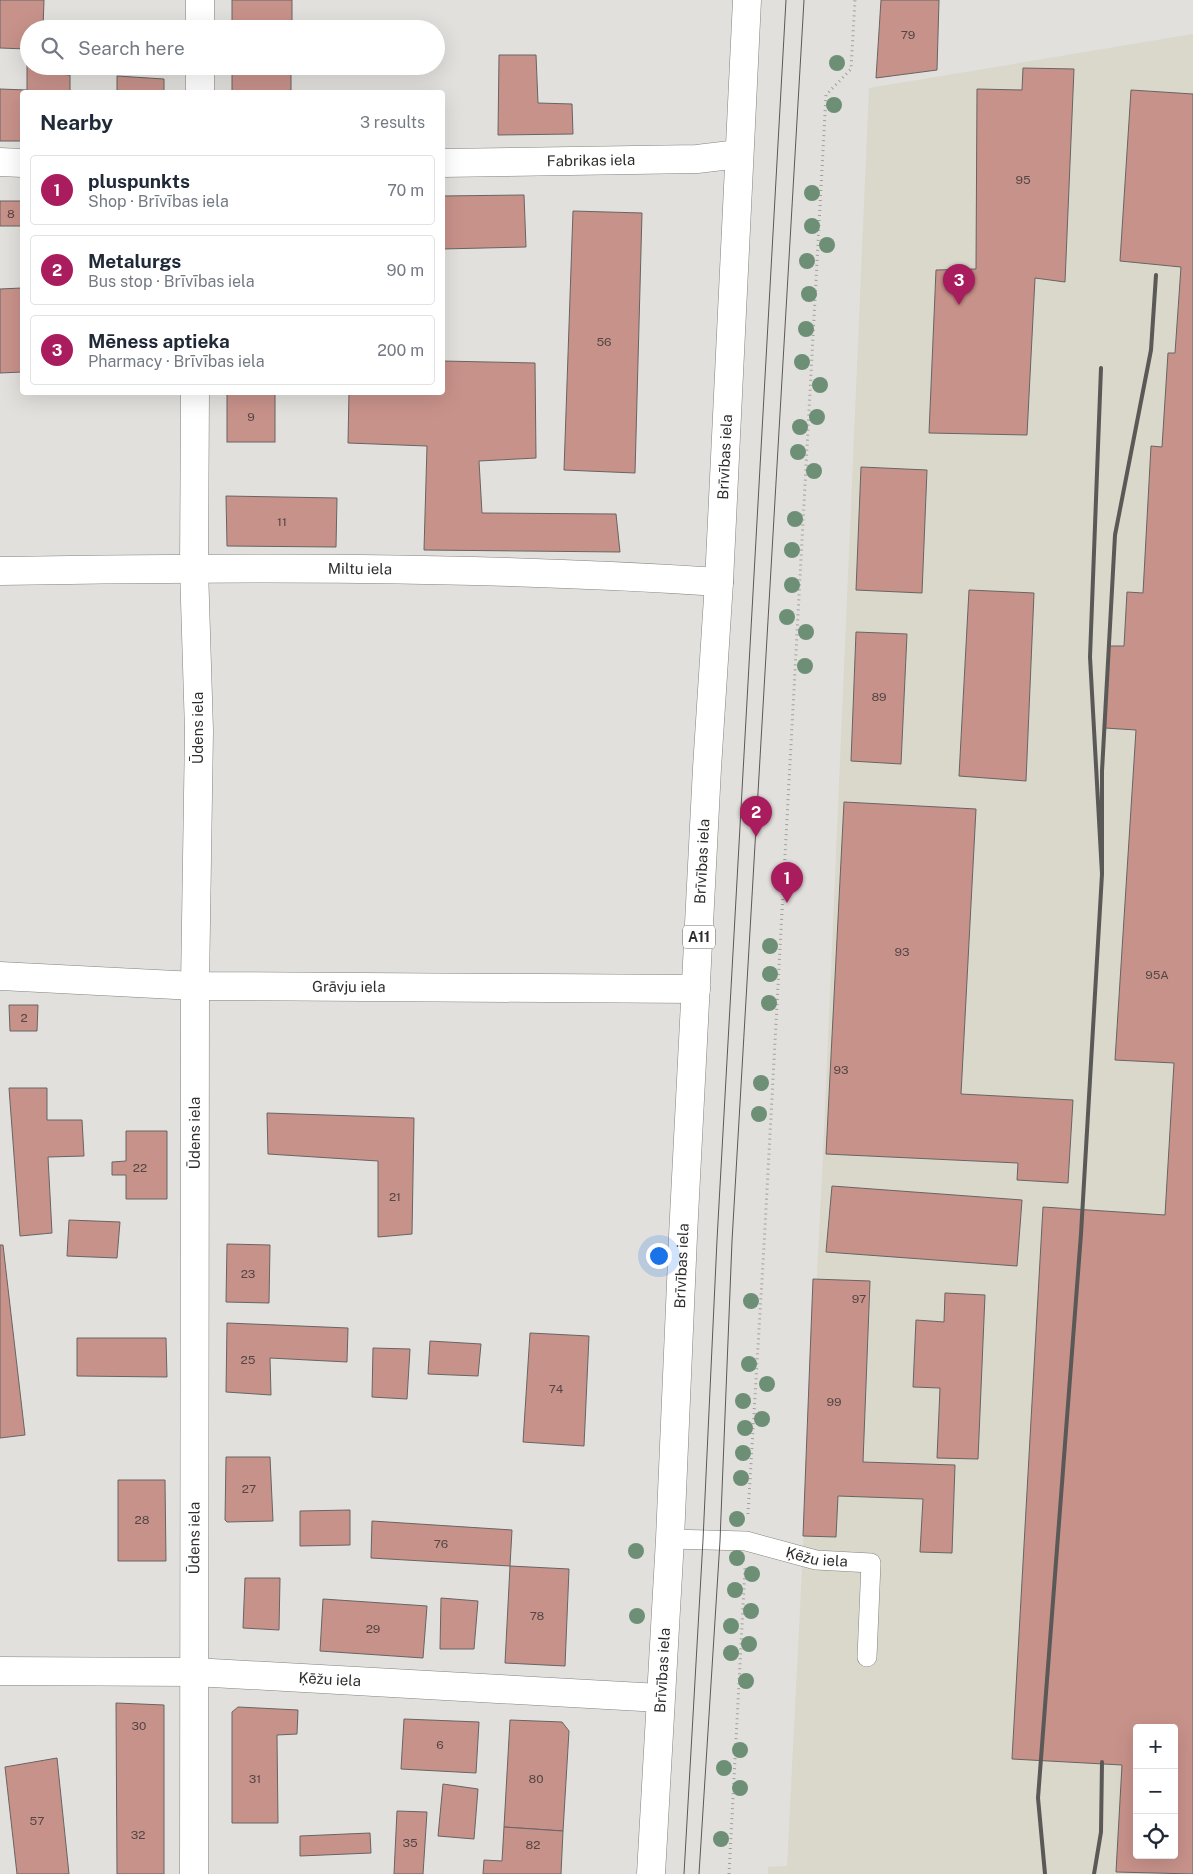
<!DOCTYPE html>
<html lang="en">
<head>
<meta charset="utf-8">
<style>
  :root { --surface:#fff; --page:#f6f6f7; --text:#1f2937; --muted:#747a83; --line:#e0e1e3; --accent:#a91d5e }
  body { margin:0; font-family:"Public Sans",sans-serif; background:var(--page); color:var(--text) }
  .controls { position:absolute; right:15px; bottom:15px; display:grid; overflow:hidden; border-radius:5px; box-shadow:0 5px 20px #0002 }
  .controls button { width:45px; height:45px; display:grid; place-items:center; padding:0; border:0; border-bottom:1px solid var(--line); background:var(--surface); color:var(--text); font:25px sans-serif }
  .you { position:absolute; left:658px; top:1255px; width:18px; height:18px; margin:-12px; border:4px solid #fff; border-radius:50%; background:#1a73e8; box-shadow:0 0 0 8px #1a73e833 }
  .badge { display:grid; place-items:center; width:32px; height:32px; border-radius:50%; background:var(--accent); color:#fff; font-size:16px; font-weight:700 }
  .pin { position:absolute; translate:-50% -41px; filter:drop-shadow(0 1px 2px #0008) }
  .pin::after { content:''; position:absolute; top:26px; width:18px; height:15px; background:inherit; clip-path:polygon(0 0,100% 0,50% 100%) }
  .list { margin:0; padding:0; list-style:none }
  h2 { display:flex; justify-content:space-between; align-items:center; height:65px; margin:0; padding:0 20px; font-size:21px }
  h2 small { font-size:16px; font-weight:400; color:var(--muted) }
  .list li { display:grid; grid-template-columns:32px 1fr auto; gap:15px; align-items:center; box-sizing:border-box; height:70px; margin:0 10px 10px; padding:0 10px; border:1px solid var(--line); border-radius:5px }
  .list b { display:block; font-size:19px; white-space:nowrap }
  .list p { margin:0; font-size:16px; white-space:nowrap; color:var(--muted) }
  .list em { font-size:16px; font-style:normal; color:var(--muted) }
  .icon { flex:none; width:28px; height:28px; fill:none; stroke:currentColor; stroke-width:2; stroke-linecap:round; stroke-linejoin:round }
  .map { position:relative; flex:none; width:1193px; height:1874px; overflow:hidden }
  .search { position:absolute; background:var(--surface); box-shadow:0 5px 20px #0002; left:20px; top:20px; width:425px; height:55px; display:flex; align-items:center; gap:12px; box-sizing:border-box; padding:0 18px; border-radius:28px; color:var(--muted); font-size:19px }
  .panel { position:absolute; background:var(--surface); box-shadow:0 5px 20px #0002; left:20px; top:90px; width:425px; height:305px; border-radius:5px }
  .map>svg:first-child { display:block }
</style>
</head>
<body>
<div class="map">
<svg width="1193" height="1874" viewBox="0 0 1193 1874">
  <rect width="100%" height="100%" fill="#e1e0dc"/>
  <path fill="#dad7cb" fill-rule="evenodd" d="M1193 34V1874H768V1867L787 1866 823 1155 869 88ZM1137 1728H1174V1855H1137Z"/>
  <g fill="#c7928a" stroke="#686463" fill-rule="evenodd">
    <path d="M0 0H44L43 29H29V66H42V73L70 75V92H22V141H0V89L27 90V49L0 48Z"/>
    <rect x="232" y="0" width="60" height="29"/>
    <path d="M881 0H939L937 70 876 78Z"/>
    <path d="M499 55H536L538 103 572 104 573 134 498 135Z"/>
    <path d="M232 66H291V67Z"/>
    <path d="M291 67V92H232V68Z"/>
    <path d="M1023 68 1074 69 1065 282 1035 278 1027 435 929 433 936 270 976 269 977 89 1022 90Z"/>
    <path d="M117 76 164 79V92H117Z"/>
    <path d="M1131 90 1193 94V1874L1116 1872 1122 1765 1012 1759 1043 1207 1165 1215 1174 1063 1115 1060 1136 730 1105 728 1109 646H1124L1127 592 1143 593 1151 446 1162 447 1168 353H1175L1181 267 1120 261ZM1137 1728H1174V1855H1137Z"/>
    <path d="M524 195 526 247 442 249V196Z"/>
    <rect x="0" y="201" width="22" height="25"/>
    <path d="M573 211 642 213 635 473 564 470Z"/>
    <path d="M22 288V372L0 373V289Z"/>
    <path d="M442 361 535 363 536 458 479 461 482 513 616 514 620 552 424 550 427 446 348 443 349 392H442Z"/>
    <rect x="227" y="392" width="48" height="50"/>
    <path d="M861 467 927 470 922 593 856 590Z"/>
    <path d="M226 496 337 498 336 547 227 546Z"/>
    <path d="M969 590 1034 593 1026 781 959 776Z"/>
    <path d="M856 632 907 634 901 764 851 761Z"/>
    <path d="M844 802 976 809 961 1094 1073 1100 1068 1183 1017 1180 1018 1163 826 1154Z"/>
    <path d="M9 1005H38L37 1031H10Z"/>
    <path d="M9 1088H47V1120H82L84 1156 48 1157 52 1233 20 1236Z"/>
    <path d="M267 1113 414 1118 412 1234 378 1237V1161L268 1154Z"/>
    <path d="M126 1131H167V1199H126V1175H112V1162L126 1161Z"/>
    <path d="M832 1186 1022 1200 1017 1266 826 1252Z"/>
    <path d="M69 1220 120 1222 117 1258 67 1256Z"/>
    <path d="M227 1244 270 1245 269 1303 226 1302Z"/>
    <path d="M0 1245H3L25 1435 0 1438Z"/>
    <path d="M813 1279 870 1281 863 1462 955 1465 952 1553 920 1552 923 1499 838 1496 836 1537 803 1536Z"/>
    <path d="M945 1293 985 1295 978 1459 937 1458 940 1388 913 1387 916 1320 944 1322Z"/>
    <path d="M227 1323 348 1328 347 1362 270 1358 271 1395 226 1392Z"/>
    <path d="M530 1333 589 1336 584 1446 523 1442Z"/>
    <path d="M77 1338H166L167 1377 77 1376Z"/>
    <path d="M430 1341 481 1344 478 1376 428 1374Z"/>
    <path d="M373 1348 410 1349 407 1399 372 1397Z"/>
    <path d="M226 1457H270L273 1521 227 1522 225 1520Z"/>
    <path d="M118 1480H165L166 1561H118Z"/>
    <path d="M350 1510V1545L300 1546V1511Z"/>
    <path d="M372 1521 512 1530 510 1566 371 1558Z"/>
    <path d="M510 1566 569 1569 565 1666 505 1663Z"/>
    <path d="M245 1578H280L279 1630 243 1628Z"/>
    <path d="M441 1598 478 1601 474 1649H440Z"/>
    <path d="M323 1599 427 1606 423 1658 320 1651Z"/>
    <path d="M116 1703 164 1705V1874H117Z"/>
    <path d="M238 1707 298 1710 297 1734 277 1735 278 1823H232V1712Z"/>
    <path d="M404 1719 479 1722 476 1773 401 1769Z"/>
    <path d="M510 1720 562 1722 569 1731 563 1831 504 1827Z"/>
    <path d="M57 1758 69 1874H17L5 1767Z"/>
    <path d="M443 1784 478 1789 474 1839 438 1836Z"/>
    <path d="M397 1811 427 1812 423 1874H394Z"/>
    <path d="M504 1827 563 1831 561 1874H483L484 1860 502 1861Z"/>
    <path d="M370 1833 371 1853 300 1856V1836Z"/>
  </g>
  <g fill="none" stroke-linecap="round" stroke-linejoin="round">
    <defs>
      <g id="service">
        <path id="s1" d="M670 1539 746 1541 816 1560 871 1563 867 1657"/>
      </g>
      <g id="minor">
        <path d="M200 29V0"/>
        <path d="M200 92V66"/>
        <path d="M0 162 22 163"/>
        <path id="s2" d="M442 163 697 159 739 154"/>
        <path id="s3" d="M0 571C240 567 480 566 719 582"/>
        <path id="s4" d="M0 976 195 986 696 989"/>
        <path id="s5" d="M0 1671 194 1672 660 1698"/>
        <path id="s6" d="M194 1874 195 986 199 731 194 568 195 392"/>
      </g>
      <g id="trunk">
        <path id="s7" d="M651 1874 670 1539 683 1236 707 768 719 582 747 0"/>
      </g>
    </defs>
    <use href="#service" stroke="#83827f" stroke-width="20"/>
    <use href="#minor" stroke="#83827f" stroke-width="29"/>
    <use href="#trunk" stroke="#83827f" stroke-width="29"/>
    <g stroke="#a09f9c" stroke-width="3" stroke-dasharray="1 4" stroke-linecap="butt">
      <path d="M748 1514 764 1246 826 95 851 69 855 0"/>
      <path d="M729 1874 745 1568"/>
    </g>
    <use href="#service" stroke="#fff" stroke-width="19"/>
    <use href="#minor" stroke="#fff" stroke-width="28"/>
    <use href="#trunk" stroke="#fff" stroke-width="28"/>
    <g stroke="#5a5957" stroke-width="1">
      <path d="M684 1874 703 1540 717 1240 786 0"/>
      <path d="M699 1874 720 1541 732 1241 804 0"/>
    </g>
    <g stroke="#5a5957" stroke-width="4">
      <path d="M1101 368 1090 657 1102 874V771L1115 535 1151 350 1156 275"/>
      <path d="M1045 1874 1038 1798 1081 1234 1102 874"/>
      <path d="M1094 1874 1101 1832 1102 1762"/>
    </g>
  </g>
  <g fill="#6c8f76">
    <circle cx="837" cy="63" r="8"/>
    <circle cx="834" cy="105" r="8"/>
    <circle cx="812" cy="193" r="8"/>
    <circle cx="812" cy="226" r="8"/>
    <circle cx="827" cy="245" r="8"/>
    <circle cx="807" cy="261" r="8"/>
    <circle cx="809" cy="294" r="8"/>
    <circle cx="806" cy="329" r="8"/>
    <circle cx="802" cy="362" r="8"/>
    <circle cx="820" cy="385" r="8"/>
    <circle cx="817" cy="417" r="8"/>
    <circle cx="800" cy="427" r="8"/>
    <circle cx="798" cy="452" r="8"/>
    <circle cx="814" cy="471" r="8"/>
    <circle cx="795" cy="519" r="8"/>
    <circle cx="792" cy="550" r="8"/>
    <circle cx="792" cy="585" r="8"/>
    <circle cx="787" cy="617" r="8"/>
    <circle cx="806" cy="632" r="8"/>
    <circle cx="805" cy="666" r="8"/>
    <circle cx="770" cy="946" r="8"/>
    <circle cx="770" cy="974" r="8"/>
    <circle cx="769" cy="1003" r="8"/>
    <circle cx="761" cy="1083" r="8"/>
    <circle cx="759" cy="1114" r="8"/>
    <circle cx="751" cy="1301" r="8"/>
    <circle cx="749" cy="1364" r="8"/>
    <circle cx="767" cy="1384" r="8"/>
    <circle cx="743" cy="1401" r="8"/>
    <circle cx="762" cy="1419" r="8"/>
    <circle cx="745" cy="1428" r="8"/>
    <circle cx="743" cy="1453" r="8"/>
    <circle cx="741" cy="1478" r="8"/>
    <circle cx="737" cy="1519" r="8"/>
    <circle cx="636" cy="1551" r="8"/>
    <circle cx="737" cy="1558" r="8"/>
    <circle cx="752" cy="1574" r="8"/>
    <circle cx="735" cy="1590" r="8"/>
    <circle cx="751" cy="1611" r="8"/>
    <circle cx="637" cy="1616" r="8"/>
    <circle cx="731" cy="1626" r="8"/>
    <circle cx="749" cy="1644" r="8"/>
    <circle cx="731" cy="1653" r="8"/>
    <circle cx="746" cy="1681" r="8"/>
    <circle cx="740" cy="1750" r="8"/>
    <circle cx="724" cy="1768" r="8"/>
    <circle cx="740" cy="1788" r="8"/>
    <circle cx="721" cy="1839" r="8"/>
  </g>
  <g text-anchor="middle" stroke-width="4.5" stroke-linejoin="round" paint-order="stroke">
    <g font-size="12" fill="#544644">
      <text x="908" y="39">79</text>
      <text x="1023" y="184">95</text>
      <text x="11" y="218">8</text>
      <text x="604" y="346">56</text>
      <text x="251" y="421">9</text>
      <text x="282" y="526">11</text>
      <text x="879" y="701">89</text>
      <text x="902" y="956">93</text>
      <text x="1157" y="979">95A</text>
      <text x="24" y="1022">2</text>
      <text x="841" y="1074">93</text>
      <text x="140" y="1172">22</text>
      <text x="395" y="1201">21</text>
      <text x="248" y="1278">23</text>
      <text x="859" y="1303">97</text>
      <text x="248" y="1364">25</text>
      <text x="556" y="1393">74</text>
      <text x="834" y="1406">99</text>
      <text x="249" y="1493">27</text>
      <text x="142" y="1524">28</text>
      <text x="441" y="1548">76</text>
      <text x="537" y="1620">78</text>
      <text x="373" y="1633">29</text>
      <text x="139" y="1730">30</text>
      <text x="440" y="1749">6</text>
      <text x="255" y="1783">31</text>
      <text x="536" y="1783">80</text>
      <text x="37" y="1825">57</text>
      <text x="138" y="1839">32</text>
      <text x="410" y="1847">35</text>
      <text x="533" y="1849">82</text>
    </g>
    <rect fill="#fff" stroke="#6d6c6b" stroke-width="1" x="683" y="925.5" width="32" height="23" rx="4"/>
    <g font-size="14" font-weight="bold" fill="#2e2d2c">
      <text x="699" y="942">A11</text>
    </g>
    <g font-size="15" fill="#2e2d2c" stroke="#fff">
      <text dy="5" stroke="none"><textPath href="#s2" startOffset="149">Fabrikas iela</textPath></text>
      <text dy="5" stroke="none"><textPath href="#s7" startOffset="1419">Brīvības iela</textPath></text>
      <text dy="5" stroke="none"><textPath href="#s3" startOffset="360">Miltu iela</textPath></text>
      <text transform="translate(198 728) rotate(-90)" y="5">Ūdens iela</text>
      <text dy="5" stroke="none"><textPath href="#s7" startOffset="1014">Brīvības iela</textPath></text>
      <text dy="5" stroke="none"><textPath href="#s4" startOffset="349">Grāvju iela</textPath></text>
      <text dy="5" stroke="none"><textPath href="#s6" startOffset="741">Ūdens iela</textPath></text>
      <text dy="5" stroke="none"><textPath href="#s7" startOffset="609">Brīvības iela</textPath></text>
      <text dy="5" stroke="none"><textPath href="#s6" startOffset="336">Ūdens iela</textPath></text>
      <text dy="5" stroke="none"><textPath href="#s1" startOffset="149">Ķēžu iela</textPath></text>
      <text dy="5" stroke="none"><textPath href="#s7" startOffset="204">Brīvības iela</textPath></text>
      <text dy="5" stroke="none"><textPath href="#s5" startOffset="330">Ķēžu iela</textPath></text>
    </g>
  </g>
</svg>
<div class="controls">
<button>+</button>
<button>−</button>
<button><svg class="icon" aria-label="locate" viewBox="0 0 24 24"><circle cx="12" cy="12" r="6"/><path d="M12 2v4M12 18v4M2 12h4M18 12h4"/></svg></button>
</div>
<div class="you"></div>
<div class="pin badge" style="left:787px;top:903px">1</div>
<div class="pin badge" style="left:756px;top:837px">2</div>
<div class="pin badge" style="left:959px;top:305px">3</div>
<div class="search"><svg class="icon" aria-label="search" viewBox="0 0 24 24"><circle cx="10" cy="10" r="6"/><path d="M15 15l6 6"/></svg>Search here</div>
<section class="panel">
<h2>Nearby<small>3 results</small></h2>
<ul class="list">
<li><span class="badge">1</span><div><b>pluspunkts</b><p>Shop · Brīvības iela</p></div><em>70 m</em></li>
<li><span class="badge">2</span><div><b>Metalurgs</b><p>Bus stop · Brīvības iela</p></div><em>90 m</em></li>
<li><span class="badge">3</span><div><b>Mēness aptieka</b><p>Pharmacy · Brīvības iela</p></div><em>200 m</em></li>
</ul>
</section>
</div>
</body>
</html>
